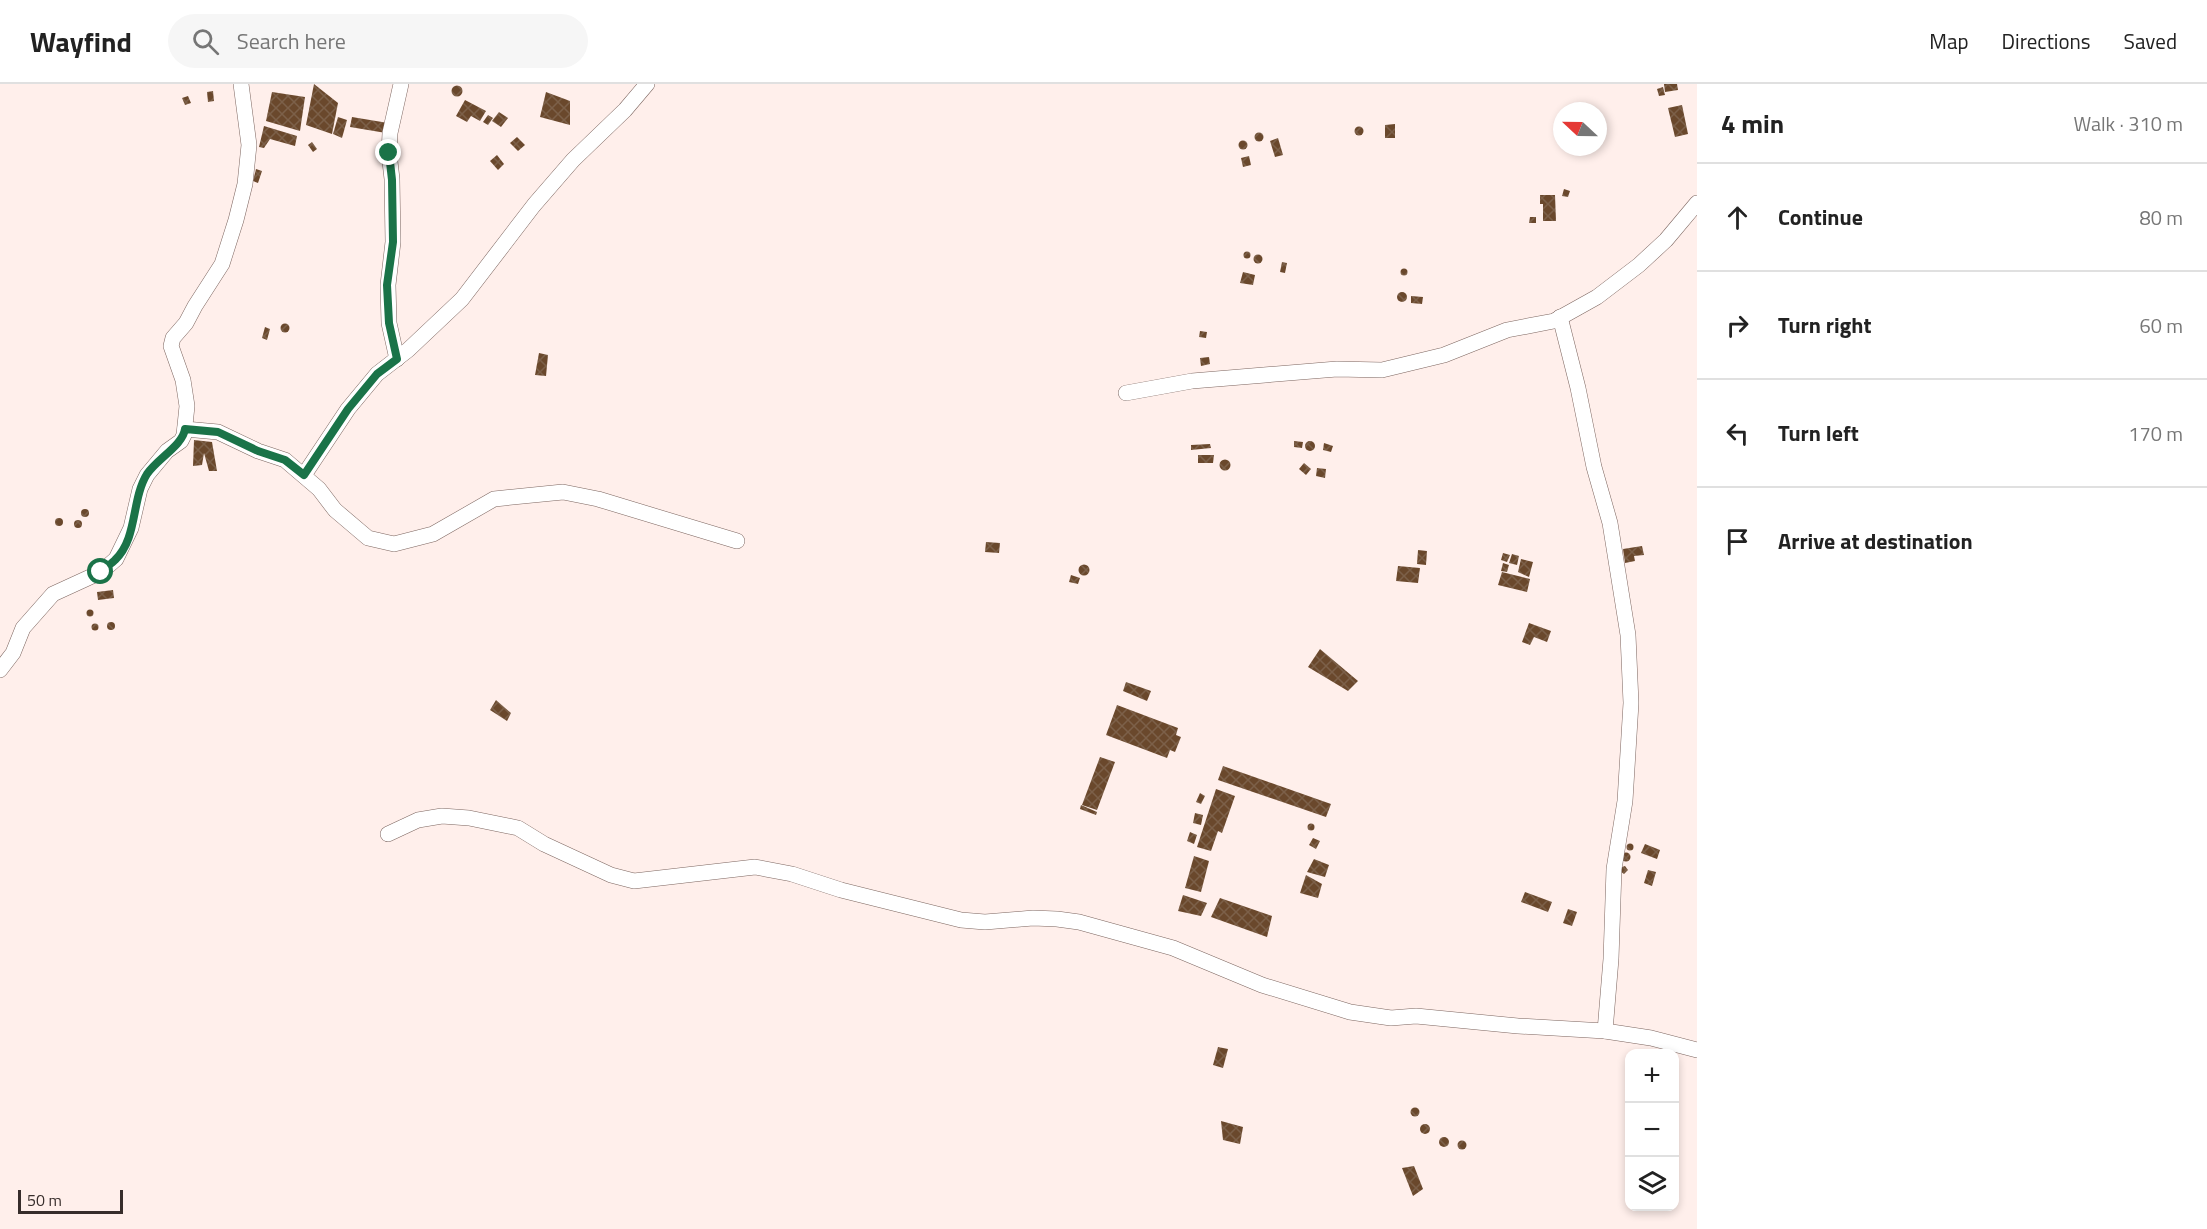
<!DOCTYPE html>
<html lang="en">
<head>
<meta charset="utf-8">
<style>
  :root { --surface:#fff; --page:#f6f6f6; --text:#222; --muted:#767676; --line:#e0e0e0 }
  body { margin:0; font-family:"Titillium Web",sans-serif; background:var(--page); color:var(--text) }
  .controls { position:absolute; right:18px; bottom:18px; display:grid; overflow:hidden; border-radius:12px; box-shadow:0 3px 9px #0003 }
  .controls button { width:54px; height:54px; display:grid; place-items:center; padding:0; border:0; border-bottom:2px solid var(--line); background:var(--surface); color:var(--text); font:30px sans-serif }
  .compass { position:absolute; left:1553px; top:18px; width:54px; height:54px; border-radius:50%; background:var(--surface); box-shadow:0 3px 9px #0003; rotate:292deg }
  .scale { position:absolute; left:18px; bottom:15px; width:105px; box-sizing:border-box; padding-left:6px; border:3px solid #372d2b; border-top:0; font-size:16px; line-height:21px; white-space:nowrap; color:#372d2b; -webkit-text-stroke:4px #ffefeb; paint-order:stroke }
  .stop { position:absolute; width:18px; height:18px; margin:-14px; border:4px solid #1a7348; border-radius:50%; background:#fff }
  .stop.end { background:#1a7348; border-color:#fff; box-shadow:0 2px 6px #0008 }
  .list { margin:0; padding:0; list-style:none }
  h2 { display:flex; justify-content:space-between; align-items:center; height:78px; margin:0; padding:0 24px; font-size:26px }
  h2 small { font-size:20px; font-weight:400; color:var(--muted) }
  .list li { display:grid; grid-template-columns:39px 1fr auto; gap:18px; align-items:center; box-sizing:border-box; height:108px; padding:0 24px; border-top:2px solid var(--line) }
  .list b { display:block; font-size:22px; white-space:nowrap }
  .list em { font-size:20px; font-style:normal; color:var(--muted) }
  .icon { flex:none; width:33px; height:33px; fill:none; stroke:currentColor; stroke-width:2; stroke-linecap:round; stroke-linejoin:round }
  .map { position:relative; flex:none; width:1697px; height:1145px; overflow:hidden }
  header { display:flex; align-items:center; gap:36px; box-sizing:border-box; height:84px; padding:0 30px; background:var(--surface); border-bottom:2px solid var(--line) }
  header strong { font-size:28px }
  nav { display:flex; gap:33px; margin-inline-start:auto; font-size:21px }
  .search { width:420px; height:54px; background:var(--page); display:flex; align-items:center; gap:15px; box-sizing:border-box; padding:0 21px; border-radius:33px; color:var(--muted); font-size:22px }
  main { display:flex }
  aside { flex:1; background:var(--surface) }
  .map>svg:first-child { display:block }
</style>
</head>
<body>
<header>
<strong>Wayfind</strong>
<div class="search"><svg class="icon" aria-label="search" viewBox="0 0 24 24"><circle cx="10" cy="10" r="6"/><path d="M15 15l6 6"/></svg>Search here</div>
<nav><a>Map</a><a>Directions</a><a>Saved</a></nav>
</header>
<main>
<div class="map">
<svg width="1697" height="1145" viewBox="0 0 1697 1145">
  <defs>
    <pattern id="building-cross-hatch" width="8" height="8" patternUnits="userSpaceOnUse" patternTransform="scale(1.5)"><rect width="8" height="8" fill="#6a482c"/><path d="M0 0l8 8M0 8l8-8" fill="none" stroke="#7c6049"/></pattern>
  </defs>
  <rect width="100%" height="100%" fill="#ffefeb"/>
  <g fill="url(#building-cross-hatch)">
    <path d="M314 0 338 19 332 50 306 41Z"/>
    <path d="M1664 0H1677L1678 6 1665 8Z"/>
    <circle cx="457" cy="7" r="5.5"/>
    <path d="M1663 3 1665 11 1659 12 1657 5Z"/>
    <path d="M213 7 214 17 208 18 207 8Z"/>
    <path d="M272 8 305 13 300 47 266 37Z"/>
    <path d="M546 8 570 17V41L540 33Z"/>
    <path d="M188 12 191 19 185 21 182 14Z"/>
    <path d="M465 16 486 27 480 37 471 32 467 38 456 32Z"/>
    <path d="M1682 21 1688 50 1675 53 1668 24Z"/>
    <path d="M499 28 508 34 501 43 492 37Z"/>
    <path d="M488 31 493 34 488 41 483 38Z"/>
    <path d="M338 33 347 36 342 54 333 50Z"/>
    <path d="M352 33 388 39 386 49 350 43Z"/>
    <path d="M1395 40V54H1385V41Z"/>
    <path d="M264 42 297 52 295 62 270 55 264 64 259 63Z"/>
    <circle cx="1359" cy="47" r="4.5"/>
    <circle cx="1259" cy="53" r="4.5"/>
    <path d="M517 53 525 61 518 67 510 59Z"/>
    <path d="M1278 54 1283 71 1275 73 1270 57Z"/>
    <circle cx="1243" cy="61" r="4.5"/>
    <path d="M312 58 317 65 313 68 308 61Z"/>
    <path d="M497 71 504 80 498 86 490 77Z"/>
    <path d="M1249 72 1251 81 1243 83 1241 74Z"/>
    <path d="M256 85 262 87 258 99 253 97Z"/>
    <path d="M1564 105 1570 107 1568 113 1562 112Z"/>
    <path d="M1540 111H1555L1556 137H1543V120H1540Z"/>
    <path d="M1530 133H1536V139H1529Z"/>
    <circle cx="1247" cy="171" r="3.5"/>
    <circle cx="1258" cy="175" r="4.5"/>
    <path d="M1282 178 1287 179 1285 189 1280 188Z"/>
    <circle cx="1404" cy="188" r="3.5"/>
    <path d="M1243 188 1255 191 1253 201 1240 199Z"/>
    <circle cx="1402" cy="213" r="5"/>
    <path d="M1411 212 1423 213 1422 220 1411 219Z"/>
    <circle cx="285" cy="244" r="4.5"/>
    <path d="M265 243 270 245 267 256 262 254Z"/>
    <path d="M1200 247 1207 248 1206 254 1199 253Z"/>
    <path d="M539 269 548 271 546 292 535 291Z"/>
    <path d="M1209 273 1210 280 1201 282 1200 274Z"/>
    <path d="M194 356 212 358 217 387H209L204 369 202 381 193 382Z"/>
    <path d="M1294 357 1303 358 1302 364 1294 363Z"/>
    <circle cx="1310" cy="362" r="5"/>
    <path d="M1324 359 1333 362 1331 368 1323 366Z"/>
    <path d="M1210 360 1211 364 1191 366V361Z"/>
    <path d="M1198 371H1214L1213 379H1198Z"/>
    <circle cx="1225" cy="381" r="5.5"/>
    <path d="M1304 379 1311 385 1306 391 1299 385Z"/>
    <path d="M1317 384 1326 385 1325 394 1316 392Z"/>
    <circle cx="85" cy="429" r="4"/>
    <circle cx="59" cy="438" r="4"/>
    <circle cx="78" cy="440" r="4"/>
    <path d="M986 458 1000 459 999 469 985 468Z"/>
    <path d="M1642 462 1644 471 1634 472 1635 477 1625 479 1623 465Z"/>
    <path d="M1418 466 1427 467 1426 481 1417 480Z"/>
    <path d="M1503 469 1510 471 1507 478 1501 476Z"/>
    <path d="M1512 470 1519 472 1517 481 1509 479Z"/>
    <path d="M1521 475 1533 478 1529 493 1518 488Z"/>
    <path d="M1503 479 1509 481 1507 488 1501 487Z"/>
    <circle cx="1084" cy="486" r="5.5"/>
    <path d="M1398 482 1420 484 1418 499 1396 497Z"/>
    <path d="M1502 488 1530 495 1527 508 1498 501Z"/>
    <path d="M1071 491 1080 494 1078 500 1069 498Z"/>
    <path d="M113 506 114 514 98 516 97 508Z"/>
    <circle cx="90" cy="529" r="3.5"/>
    <circle cx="111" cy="542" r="4"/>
    <path d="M1529 539 1551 547 1547 558 1534 553 1530 561 1522 558Z"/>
    <circle cx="95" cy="543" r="3.5"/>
    <path d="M1320 565 1358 597 1348 607 1308 583Z"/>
    <path d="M1126 598 1151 607 1147 617 1123 607Z"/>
    <path d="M496 616 511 629 507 637 490 626Z"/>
    <path d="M1117 621 1178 644 1176 651 1181 653 1175 668 1170 666 1167 674 1106 651Z"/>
    <path d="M1100 673 1115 678 1097 726 1082 721Z"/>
    <path d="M1223 682 1331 720 1326 733 1218 696Z"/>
    <path d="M1216 705 1235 712 1222 749 1218 747 1211 767 1197 763Z"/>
    <path d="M1200 709 1205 712 1201 720 1196 718Z"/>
    <path d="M1081 721 1097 728 1096 731 1080 725Z"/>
    <path d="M1195 729 1203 731 1201 741 1193 739Z"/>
    <circle cx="1311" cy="743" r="3.5"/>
    <path d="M1190 748 1197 751 1194 760 1187 757Z"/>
    <path d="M1313 754 1320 757 1316 765 1309 761Z"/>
    <circle cx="1630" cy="763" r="3.5"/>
    <path d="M1645 760 1660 766 1657 775 1641 769Z"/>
    <circle cx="1626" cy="773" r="4.5"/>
    <path d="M1194 772 1209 777 1201 808 1185 804Z"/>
    <path d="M1314 775 1329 781 1325 793 1307 788Z"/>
    <path d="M1625 782 1628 786 1624 790 1621 788 1622 783Z"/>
    <path d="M1648 786 1656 788 1652 802 1644 799Z"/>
    <path d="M1306 791 1322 800 1318 814 1300 809Z"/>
    <path d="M1525 808 1552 818 1548 828 1521 818Z"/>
    <path d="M1183 811 1207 819 1201 832 1178 827Z"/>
    <path d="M1220 814 1272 832 1267 853 1211 833Z"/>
    <path d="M1568 825 1577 828 1572 842 1563 839Z"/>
    <path d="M1218 963 1228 965 1223 984 1213 981Z"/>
    <circle cx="1415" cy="1028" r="4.5"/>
    <path d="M1221 1037 1243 1043 1240 1060 1223 1056Z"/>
    <circle cx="1425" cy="1045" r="5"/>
    <circle cx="1444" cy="1058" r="5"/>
    <circle cx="1462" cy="1061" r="4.5"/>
    <path d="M1414 1082 1423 1105 1413 1112 1402 1084Z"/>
  </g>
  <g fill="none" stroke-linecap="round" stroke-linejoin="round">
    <defs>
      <g id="street">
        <path d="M1560 233 1578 304 1594 383 1610 439 1628 551 1631 619 1625 717 1614 785 1611 875 1605 947"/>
        <path d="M397 275 389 239 388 201 393 158 392 95 389 69 390 49 401 0"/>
        <path d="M1126 309 1192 297 1337 285 1382 286 1444 271 1507 246 1554 237 1597 213 1639 181 1666 156 1697 119"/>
        <path d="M185 345 218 348 258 367 285 376 319 405 335 426 368 454 394 460 433 450 494 415 563 408 598 415 737 457"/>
        <path d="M304 391 348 325 377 290 408 266 462 215 534 121 573 76 625 26 647 0"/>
        <path d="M0 586 13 569 23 544 53 510 101 488 116 475 131 444 140 405 147 391 167 367 181 357 184 351 187 322 183 296 171 262 173 254 186 239 195 222 222 180 236 136 245 100 249 61 241 0"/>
        <path d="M388 750 418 736 442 732 469 734 518 744 544 760 611 791 634 797 755 783 792 790 841 806 961 836 985 838 1033 834 1057 835 1079 838 1173 864 1262 901 1350 928 1391 934 1416 932 1518 942 1605 947 1651 954 1697 966"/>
      </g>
    </defs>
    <use href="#street" stroke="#7d6660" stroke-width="16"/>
    <use href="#street" stroke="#fff" stroke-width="15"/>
  </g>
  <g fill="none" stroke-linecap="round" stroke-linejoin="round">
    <path stroke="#1a7348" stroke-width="8" d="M101 488C105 484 111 480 115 476 138 454 131 416 147 390 157 375 183 361 185 345L218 348 258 367 285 376 304 391 348 325 377 290 397 275 389 239 387 201 393 158 392 96 389 69"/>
  </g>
</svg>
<div class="controls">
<button>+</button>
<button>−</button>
<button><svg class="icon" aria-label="layers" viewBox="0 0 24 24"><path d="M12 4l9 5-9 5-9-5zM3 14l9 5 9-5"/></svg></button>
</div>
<svg class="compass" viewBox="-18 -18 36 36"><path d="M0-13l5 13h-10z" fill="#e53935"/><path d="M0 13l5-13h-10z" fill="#767676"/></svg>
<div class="scale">50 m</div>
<div class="stop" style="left:101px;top:488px"></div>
<div class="stop end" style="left:389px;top:69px"></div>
</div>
<aside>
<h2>4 min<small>Walk · 310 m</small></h2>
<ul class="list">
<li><svg class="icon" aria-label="ahead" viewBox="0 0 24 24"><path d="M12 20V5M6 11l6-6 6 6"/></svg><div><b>Continue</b></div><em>80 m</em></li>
<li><svg class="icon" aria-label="right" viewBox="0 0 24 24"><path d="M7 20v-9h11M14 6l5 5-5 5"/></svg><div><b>Turn right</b></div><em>60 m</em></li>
<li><svg class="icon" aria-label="left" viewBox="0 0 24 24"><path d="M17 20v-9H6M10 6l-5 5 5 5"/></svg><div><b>Turn left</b></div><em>170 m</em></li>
<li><svg class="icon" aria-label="arrive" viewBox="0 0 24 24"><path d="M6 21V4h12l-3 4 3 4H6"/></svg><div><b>Arrive at destination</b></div></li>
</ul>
</aside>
</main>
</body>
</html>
